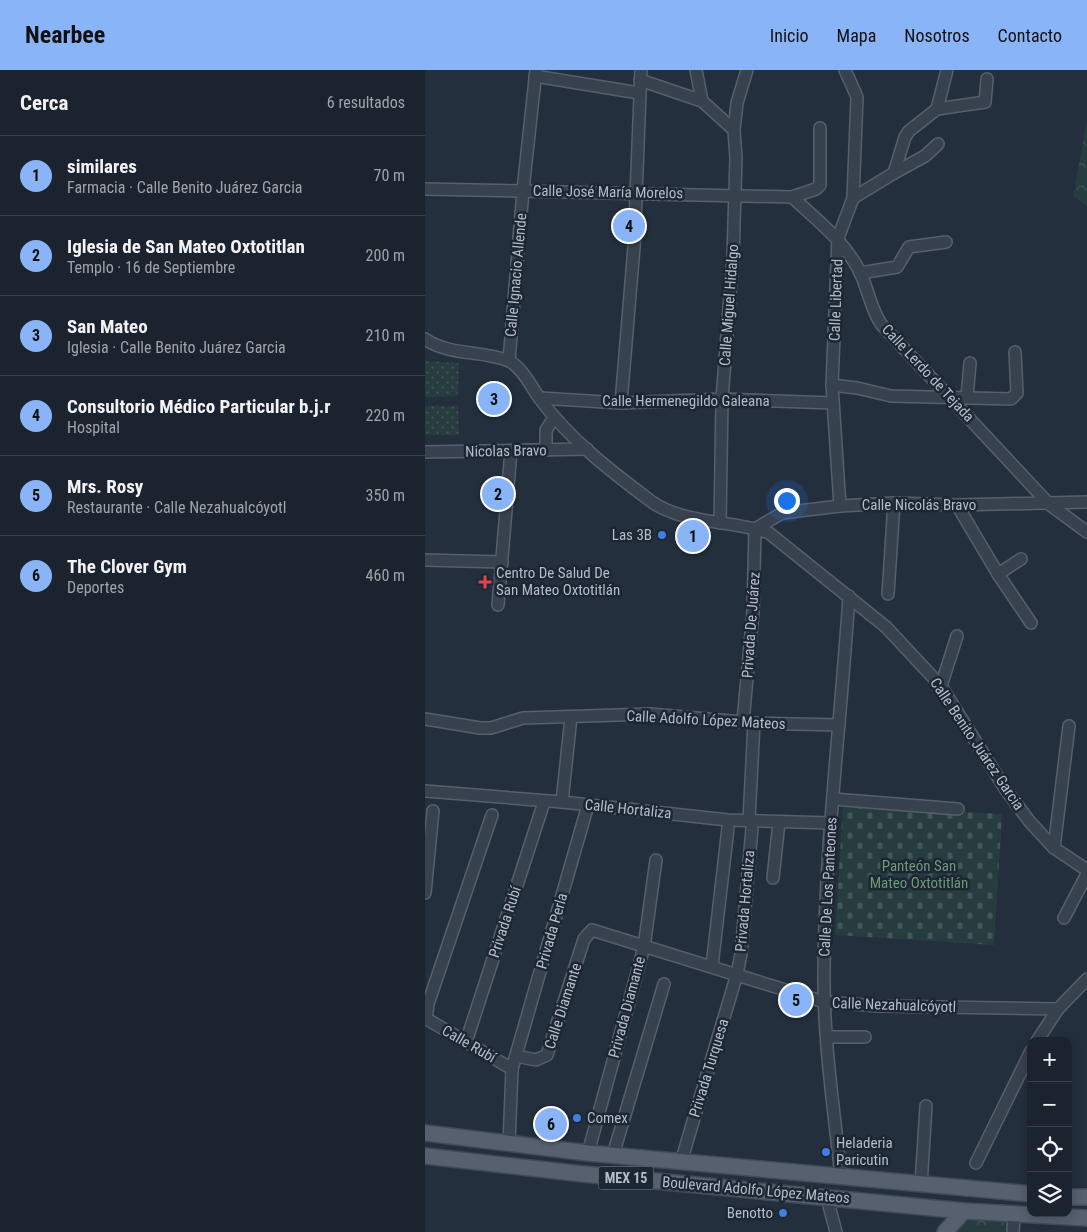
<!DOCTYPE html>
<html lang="es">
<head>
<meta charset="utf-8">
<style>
  :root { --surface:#1b232e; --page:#242b36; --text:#f1f3f6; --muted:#a0a4aa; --line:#39404a; --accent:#8ab4f8 }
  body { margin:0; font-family:"Roboto Condensed",sans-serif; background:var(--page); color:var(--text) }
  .controls { position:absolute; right:15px; bottom:15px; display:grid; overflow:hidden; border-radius:10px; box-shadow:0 2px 12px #0003 }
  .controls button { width:45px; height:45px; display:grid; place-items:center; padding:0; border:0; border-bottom:1px solid var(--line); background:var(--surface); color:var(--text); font:25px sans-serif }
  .you { position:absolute; left:361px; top:430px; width:18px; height:18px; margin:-12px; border:4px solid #fff; border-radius:50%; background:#1a73e8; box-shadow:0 0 0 8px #1a73e833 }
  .badge { display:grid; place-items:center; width:32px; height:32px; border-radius:50%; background:var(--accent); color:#111; font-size:16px; font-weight:700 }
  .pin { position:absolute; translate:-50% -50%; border:2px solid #fff; box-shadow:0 1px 5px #0006 }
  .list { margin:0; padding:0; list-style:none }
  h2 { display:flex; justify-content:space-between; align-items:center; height:65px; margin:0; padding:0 20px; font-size:21px }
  h2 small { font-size:16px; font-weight:400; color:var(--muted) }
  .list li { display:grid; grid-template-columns:32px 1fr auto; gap:15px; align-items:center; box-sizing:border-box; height:80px; padding:0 20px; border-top:1px solid var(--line) }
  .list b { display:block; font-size:19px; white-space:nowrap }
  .list p { margin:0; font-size:16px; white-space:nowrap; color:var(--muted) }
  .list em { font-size:16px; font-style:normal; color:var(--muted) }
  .icon { flex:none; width:28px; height:28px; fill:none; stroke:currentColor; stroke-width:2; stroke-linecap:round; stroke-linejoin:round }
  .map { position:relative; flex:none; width:662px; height:1162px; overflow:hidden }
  header { display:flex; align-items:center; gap:30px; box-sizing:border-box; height:70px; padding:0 25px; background:var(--accent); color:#111 }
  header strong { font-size:24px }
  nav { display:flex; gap:28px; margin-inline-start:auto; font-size:18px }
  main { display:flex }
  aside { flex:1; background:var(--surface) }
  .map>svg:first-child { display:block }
</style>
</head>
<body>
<header>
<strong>Nearbee</strong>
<nav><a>Inicio</a><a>Mapa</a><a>Nosotros</a><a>Contacto</a></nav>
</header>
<main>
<aside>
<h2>Cerca<small>6 resultados</small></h2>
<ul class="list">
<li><span class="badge">1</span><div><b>similares</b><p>Farmacia · Calle Benito Juárez Garcia</p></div><em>70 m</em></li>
<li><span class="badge">2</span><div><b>Iglesia de San Mateo Oxtotitlan</b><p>Templo · 16 de Septiembre</p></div><em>200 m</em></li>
<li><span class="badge">3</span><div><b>San Mateo</b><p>Iglesia · Calle Benito Juárez Garcia</p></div><em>210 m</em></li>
<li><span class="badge">4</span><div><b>Consultorio Médico Particular b.j.r</b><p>Hospital</p></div><em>220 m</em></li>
<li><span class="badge">5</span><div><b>Mrs. Rosy</b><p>Restaurante · Calle Nezahualcóyotl</p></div><em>350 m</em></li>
<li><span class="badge">6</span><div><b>The Clover Gym</b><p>Deportes</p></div><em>460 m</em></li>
</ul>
</aside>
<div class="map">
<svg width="662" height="1162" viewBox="0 0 662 1162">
  <defs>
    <pattern id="forest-crowns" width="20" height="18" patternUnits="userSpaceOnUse" patternTransform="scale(1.25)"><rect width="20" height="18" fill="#263c3f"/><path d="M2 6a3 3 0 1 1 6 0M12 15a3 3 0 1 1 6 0" fill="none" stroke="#435659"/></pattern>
    <pattern id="cemetery-stones" width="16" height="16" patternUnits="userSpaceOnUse" patternTransform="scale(1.25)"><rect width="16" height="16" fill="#263c3f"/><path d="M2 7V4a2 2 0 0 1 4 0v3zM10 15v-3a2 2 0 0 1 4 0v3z" fill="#435659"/></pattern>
    <pattern id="garden-dots" width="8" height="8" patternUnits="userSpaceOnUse" patternTransform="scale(1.25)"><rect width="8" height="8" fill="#263c3f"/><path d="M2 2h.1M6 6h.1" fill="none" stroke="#435659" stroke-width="1.8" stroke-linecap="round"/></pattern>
  </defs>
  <rect width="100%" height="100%" fill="#242f3e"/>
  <g fill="url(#forest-crowns)">
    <path d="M662 50V136L648 126Z"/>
    <path d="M542 1148 585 1152 584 1162H530Z"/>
  </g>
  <path fill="url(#cemetery-stones)" d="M418 734 577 744 569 875 410 865Z"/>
  <g fill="url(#garden-dots)">
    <path d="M0 291 34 293 33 326 0 327Z"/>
    <path d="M0 336H33L34 365H0Z"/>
  </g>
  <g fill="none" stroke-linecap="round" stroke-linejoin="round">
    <defs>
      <g id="minor">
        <path d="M271 0 277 31"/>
        <path d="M110 6 214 23"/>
        <path d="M215 10 277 31 309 60 311 88 308 187 297 329 295 453"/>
        <path d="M512 39 522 0"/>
        <path d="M309 60 312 33 322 0"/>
        <path d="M469 103 500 86 513 74"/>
        <path d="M0 119 367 127 391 119 395 115V58"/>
        <path d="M367 127C392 150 418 170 434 200 443 218 445 237 456 254L624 434 662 462"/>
        <path d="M428 128 469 103 480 67 484 61 512 39 560 32 562 9"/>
        <path d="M435 203 472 197 484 177 521 172"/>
        <path d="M0 269C24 286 57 280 84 291 97 297 107 318 115 329 145 370 187 402 227 432 258 454 308 450 344 463L461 557 516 616 581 720 605 752 629 778 662 800"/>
        <path d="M84 291 98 120 111 0"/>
        <path d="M407 315 432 318 466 326 586 329 592 323 590 282"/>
        <path d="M542 327 545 293"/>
        <path d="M115 328 196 333 297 329 408 333"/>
        <path d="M196 333 209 177 216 0"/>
        <path d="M121 380V360L129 348"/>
        <path d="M0 382 162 379"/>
        <path d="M532 435 573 504 606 553"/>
        <path d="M415 436 407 315 413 168 428 128 432 27 420 0"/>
        <path d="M0 490 77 492"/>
        <path d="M573 504 596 489"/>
        <path d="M463 524 469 433"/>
        <path d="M73 535 86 381"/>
        <path d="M516 616 532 566"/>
        <path d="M0 649 55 658H66L98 648 225 644 329 653 414 655"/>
        <path d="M318 652 328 542 330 459 357 443 415 436 469 433 532 435 662 432"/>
        <path d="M0 721 137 732 303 750 406 753"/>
        <path d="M408 729 533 739"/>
        <path d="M137 732 146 647"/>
        <path d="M324 750 329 653"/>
        <path d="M629 778 644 656"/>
        <path d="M348 808 354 752"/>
        <path d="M0 823 8 741"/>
        <path d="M639 848 662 804"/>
        <path d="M287 896 303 758"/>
        <path d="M0 948 87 999"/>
        <path d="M1 949 3 934 67 745"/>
        <path d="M402 967H440"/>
        <path d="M612 971 633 939 662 909"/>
        <path d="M41 972 119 732"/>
        <path d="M91 986 111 990 122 985 159 869 167 860 399 932 454 936 633 939"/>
        <path d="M84 1074 87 999 163 735"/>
        <path d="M163 1083 219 877 231 790"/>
        <path d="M188 1085 239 914"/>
        <path d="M256 1092 312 904 316 884 327 758"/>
        <path d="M551 1093 606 981"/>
        <path d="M416 1107C409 1039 398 969 399 900 400 775 416 650 424 526"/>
        <path d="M496 1115 501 1036"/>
        <path d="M402 1128 411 1162"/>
        <path d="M588 1162 589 1145"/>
      </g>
      <g id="major">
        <path d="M0 1063 163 1083 606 1124"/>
        <path d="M0 1086 158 1104 539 1141 662 1148"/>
        <path d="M643 1127H662"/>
        <path d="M520 1162 539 1141"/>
      </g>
    </defs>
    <use href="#minor" stroke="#565f6c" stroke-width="14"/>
    <use href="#major" stroke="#414a57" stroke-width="18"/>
    <use href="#minor" stroke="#38414e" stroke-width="11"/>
    <use href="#major" stroke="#56606e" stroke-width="15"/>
  </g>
  <g fill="#3f7fe0" stroke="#1d2633" stroke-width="2">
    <circle cx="237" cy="465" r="5"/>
    <circle cx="152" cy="1048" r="5"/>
    <circle cx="401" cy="1082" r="5"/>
    <circle cx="358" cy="1143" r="5"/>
  </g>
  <path fill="#e0444e" stroke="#1d2633" stroke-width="2" d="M57.5 504.5h5v5h5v5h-5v5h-5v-5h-5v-5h5z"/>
  <g text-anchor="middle" stroke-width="5" stroke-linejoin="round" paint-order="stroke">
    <rect fill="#1d2633" stroke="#878f9c" stroke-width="1" x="173.5" y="1096.5" width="55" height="23" rx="4"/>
    <g font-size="14" font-weight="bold" fill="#b4bcc9">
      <text x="201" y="1113">MEX 15</text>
    </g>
    <g font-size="15" fill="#b4bcc9" stroke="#1d2633">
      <text transform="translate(183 122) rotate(1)" y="5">Calle José María Morelos</text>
      <text transform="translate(91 205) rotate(-85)" y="5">Calle Ignacio Allende</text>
      <text transform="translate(411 230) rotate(-88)" y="5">Calle Libertad</text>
      <text transform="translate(304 235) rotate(-86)" y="5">Calle Miguel Hidalgo</text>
      <text transform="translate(503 303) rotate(47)" y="5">Calle Lerdo de Tejada</text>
      <text x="261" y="336">Calle Hermenegildo Galeana</text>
      <text transform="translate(81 381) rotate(-1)" y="5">Nicolas Bravo</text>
      <text x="494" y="440">Calle Nicolás Bravo</text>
      <text transform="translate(326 555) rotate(-86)" y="5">Privada De Juárez</text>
      <text transform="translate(281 650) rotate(3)" y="5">Calle Adolfo López Mateos</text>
      <text transform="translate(552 674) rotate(56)" y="5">Calle Benito Juárez Garcia</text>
      <text transform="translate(203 739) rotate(6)" y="5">Calle Hortaliza</text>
      <text transform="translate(403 817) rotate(-87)" y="5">Calle De Los Panteones</text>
      <text transform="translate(320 831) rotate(-85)" y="5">Privada Hortaliza</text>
      <text transform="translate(80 852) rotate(-72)" y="5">Privada Rubí</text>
      <text transform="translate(127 861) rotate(-74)" y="5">Privada Perla</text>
      <text transform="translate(469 935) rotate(2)" y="5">Calle Nezahualcóyotl</text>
      <text transform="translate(138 936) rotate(-72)" y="5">Calle Diamante</text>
      <text transform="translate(202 937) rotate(-75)" y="5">Privada Diamante</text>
      <text transform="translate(44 974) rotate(30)" y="5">Calle Rubí</text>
      <text transform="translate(284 998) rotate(-73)" y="5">Privada Turquesa</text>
      <text transform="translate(331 1120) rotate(5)" y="5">Boulevard Adolfo López Mateos</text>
    </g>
    <g font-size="15" fill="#b4bcc9" stroke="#1d2633" text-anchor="start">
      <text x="227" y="470" text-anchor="end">Las 3B</text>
      <text x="71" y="508">Centro De Salud De<tspan x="71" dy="17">San Mateo Oxtotitlán</tspan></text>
      <text x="162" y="1053">Comex</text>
      <text x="411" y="1078">Heladeria<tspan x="411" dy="17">Paricutin</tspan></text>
      <text x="348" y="1148" text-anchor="end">Benotto</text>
    </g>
    <g font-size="15" fill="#6b9a76" stroke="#1d2633">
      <text x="494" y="801">Panteón San<tspan x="494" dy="17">Mateo Oxtotitlán</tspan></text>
    </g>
  </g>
</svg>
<div class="controls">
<button>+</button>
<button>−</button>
<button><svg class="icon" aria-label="locate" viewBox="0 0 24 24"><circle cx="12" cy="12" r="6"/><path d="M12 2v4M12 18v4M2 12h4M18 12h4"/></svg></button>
<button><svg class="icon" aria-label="layers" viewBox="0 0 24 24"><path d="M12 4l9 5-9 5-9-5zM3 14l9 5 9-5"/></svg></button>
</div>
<div class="you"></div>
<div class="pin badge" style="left:268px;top:466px">1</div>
<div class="pin badge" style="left:73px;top:424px">2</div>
<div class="pin badge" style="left:69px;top:329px">3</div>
<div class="pin badge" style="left:204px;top:156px">4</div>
<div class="pin badge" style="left:371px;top:930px">5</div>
<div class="pin badge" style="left:126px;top:1054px">6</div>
</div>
</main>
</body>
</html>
